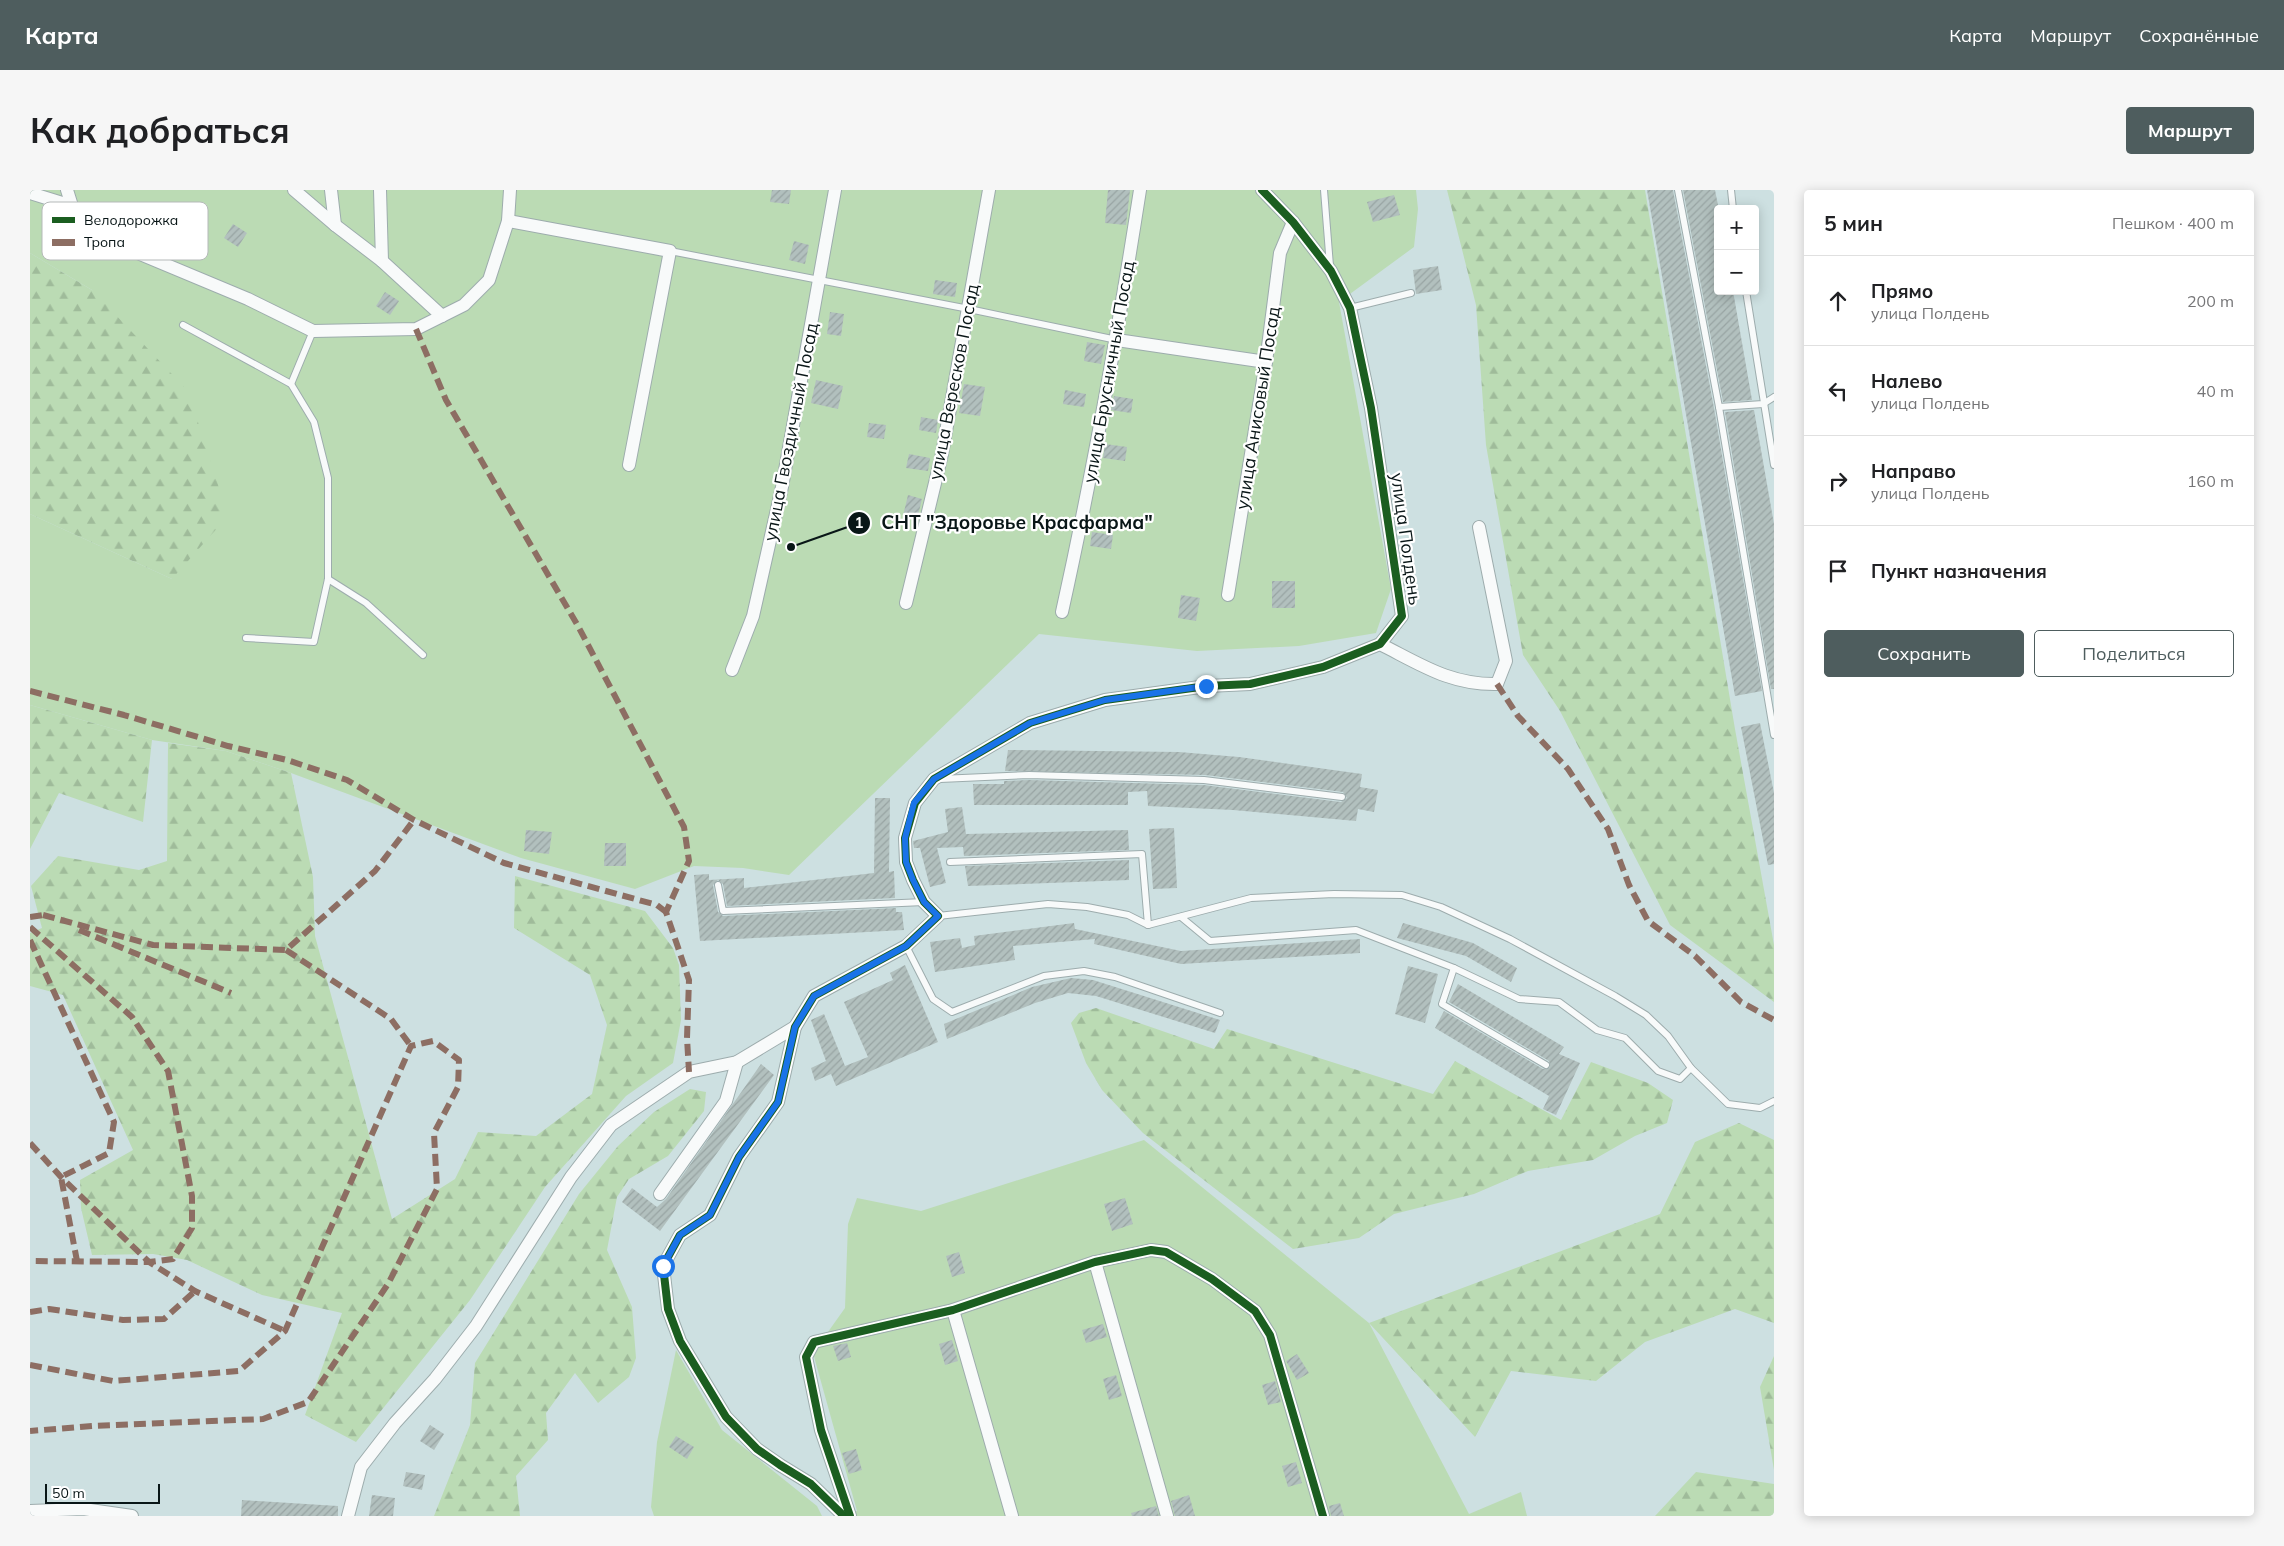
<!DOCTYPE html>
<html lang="ru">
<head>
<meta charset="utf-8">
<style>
  :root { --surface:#fff; --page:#f6f6f6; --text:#202124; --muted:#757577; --line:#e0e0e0; --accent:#4e5d5e }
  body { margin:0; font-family:Mulish,sans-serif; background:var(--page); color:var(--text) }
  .controls { position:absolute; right:15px; top:15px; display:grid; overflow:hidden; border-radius:5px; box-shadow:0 2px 12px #0003 }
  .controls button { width:45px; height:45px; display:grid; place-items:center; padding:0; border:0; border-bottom:1px solid var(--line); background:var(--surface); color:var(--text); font:25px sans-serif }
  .scale { position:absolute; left:15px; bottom:12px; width:115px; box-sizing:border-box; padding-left:5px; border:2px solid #091617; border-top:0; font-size:14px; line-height:18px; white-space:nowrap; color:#091617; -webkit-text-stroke:4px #fff; paint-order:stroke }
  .stop { position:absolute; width:15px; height:15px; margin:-11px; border:4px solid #1a73e8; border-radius:50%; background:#fff }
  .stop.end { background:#1a73e8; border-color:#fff; box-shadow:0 1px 5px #0008 }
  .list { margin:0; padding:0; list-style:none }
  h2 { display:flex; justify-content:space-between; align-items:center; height:65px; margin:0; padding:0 20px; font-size:21px }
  h2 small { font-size:16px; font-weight:400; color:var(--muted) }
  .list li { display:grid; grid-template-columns:32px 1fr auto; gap:15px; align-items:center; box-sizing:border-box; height:90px; padding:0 20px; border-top:1px solid var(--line) }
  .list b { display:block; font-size:19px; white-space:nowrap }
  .list p { margin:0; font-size:16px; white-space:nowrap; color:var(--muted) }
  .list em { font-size:16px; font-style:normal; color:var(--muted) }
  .actions { display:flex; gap:10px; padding:15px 20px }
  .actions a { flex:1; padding:11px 0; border:1px solid var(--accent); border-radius:5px; text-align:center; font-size:18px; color:var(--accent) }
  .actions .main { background:var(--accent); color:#fff }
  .icon { flex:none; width:28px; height:28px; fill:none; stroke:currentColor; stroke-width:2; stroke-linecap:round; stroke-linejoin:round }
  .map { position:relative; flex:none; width:1744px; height:1326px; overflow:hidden; border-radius:5px }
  header { display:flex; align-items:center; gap:30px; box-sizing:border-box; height:70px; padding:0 25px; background:var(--accent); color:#fff }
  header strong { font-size:24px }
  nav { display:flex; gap:28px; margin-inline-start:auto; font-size:18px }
  .intro { display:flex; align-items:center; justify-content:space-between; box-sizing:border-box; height:120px; padding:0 30px }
  h1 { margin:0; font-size:35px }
  .button { padding:12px 22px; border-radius:5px; background:var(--accent); color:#fff; font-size:18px; font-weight:700 }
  main { display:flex; gap:30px; padding:0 30px }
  aside { flex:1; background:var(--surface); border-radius:5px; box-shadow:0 2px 12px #0003 }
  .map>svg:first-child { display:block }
</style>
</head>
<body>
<header>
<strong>Карта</strong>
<nav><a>Карта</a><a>Маршрут</a><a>Сохранённые</a></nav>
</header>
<div class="intro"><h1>Как добраться</h1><a class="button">Маршрут</a></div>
<main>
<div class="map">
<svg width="1744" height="1326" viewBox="0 0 1744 1326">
  <defs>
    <pattern id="forest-firs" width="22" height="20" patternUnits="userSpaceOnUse" patternTransform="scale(1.25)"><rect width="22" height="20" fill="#bbdbb4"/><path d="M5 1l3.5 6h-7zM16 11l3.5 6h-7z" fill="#9fbb9a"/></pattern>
    <pattern id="building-hatch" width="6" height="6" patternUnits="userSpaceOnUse" patternTransform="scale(1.25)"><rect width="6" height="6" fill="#b2c0be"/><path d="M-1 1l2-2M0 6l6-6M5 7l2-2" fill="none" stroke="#98a4a3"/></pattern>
  </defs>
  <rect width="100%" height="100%" fill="#cde0e1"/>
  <g fill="#bbdbb4">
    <path d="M0 0H1386L1388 19 1384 57 1309 112 1361 399 1346 443 1269 456 1167 461 1009 444 759 685 713 678 664 676 605 699 491 668 261 583 196 561 122 550 0 515V324L142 389 62 100 0 63Z"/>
    <path d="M1114 950 1339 1133 1439 1324 1491 1302 1497 1326H807L827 1321 783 1163 815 1118 818 1034 827 1008 891 1021Z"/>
    <path d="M646 1160 692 1240 787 1316 792 1326H624L621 1317 627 1252Z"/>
  </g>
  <g fill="url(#forest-firs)">
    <path d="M1417 0H1615L1705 539 1744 755V812L1640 735 1530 521 1493 465 1456 255 1446 115Z"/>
    <path d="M0 63 62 100 158 201 198 326 142 389 0 324Z"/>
    <path d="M0 515 122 550 113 632 29 603 0 659Z"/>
    <path d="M138 553 196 561 261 583 283 687 285 746 362 1029 425 989 448 942 506 946 562 904 577 835 560 785 484 738 485 686 615 721 643 758 649 775 651 830 643 873 596 906 515 997 440 1110 326 1252 275 1225 312 1123 232 1105 157 1070 123 1064 62 1065 51 1018 50 990 103 960 33 805 0 796V743L12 738 1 696 28 666 109 680 137 671Z"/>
    <path d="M1066 818 1184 859 1197 839 1403 904 1425 871 1531 930 1561 872 1618 893 1643 910 1637 933 1605 946 1563 970 1498 981 1444 1004 1364 1024 1329 1048 1263 1059 1113 943 1072 900 1056 873 1041 833 1049 823Z"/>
    <path d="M660 899 676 902 674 921 638 966 599 989 587 1007 577 1060 602 1117 606 1168 599 1187 568 1213 545 1183 516 1223 518 1250 486 1286 490 1326H404L440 1235 445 1173 549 1004 588 956 624 922Z"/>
    <path d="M1709 933 1744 950V1133L1705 1119 1615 1152 1566 1191 1481 1181 1445 1247 1339 1133 1630 1024 1665 952Z"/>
    <path d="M1744 1166V1280L1730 1197Z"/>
    <path d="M1666 1282 1744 1294V1326H1625Z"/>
  </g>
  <g fill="url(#building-hatch)">
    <path d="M742 0H761L759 14 740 12Z"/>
    <path d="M1078 0H1100L1096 35 1075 33Z"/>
    <path d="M1617 0H1643L1684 218 1732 501 1705 506Z"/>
    <path d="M1653 0H1685L1688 15V101H1703L1722 210 1693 212Z"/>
    <path d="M1364 5 1370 25 1343 32 1337 12Z"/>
    <path d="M203 34 217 43 208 57 194 48Z"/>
    <path d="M764 51 779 55 775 74 759 70Z"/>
    <path d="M1408 76 1412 100 1386 104 1383 80Z"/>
    <path d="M905 90 927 93 925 107 903 104Z"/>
    <path d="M355 102 369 111 360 125 346 116Z"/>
    <path d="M800 122 814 124 811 146 797 144Z"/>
    <path d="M1057 152 1075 155 1071 174 1054 171Z"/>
    <path d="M786 190 813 196 808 219 781 213Z"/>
    <path d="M934 194 955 197 950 226 929 223Z"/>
    <path d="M1035 200 1056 204 1054 217 1033 214Z"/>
    <path d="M1084 206 1103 209 1101 223 1081 220Z"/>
    <path d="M1724 220 1744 334V499H1741L1695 222Z"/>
    <path d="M891 227 908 230 906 243 889 240Z"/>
    <path d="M839 233 856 235 854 249 837 247Z"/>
    <path d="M1075 254 1097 257 1095 271 1073 268Z"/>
    <path d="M879 264 900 268 898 281 876 278Z"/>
    <path d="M878 305 892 309 887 330 873 326Z"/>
    <path d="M1062 342 1083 345 1081 359 1060 356Z"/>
    <rect x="1242" y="391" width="23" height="27"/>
    <path d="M1151 405 1170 408 1166 431 1148 428Z"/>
    <path d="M1730 533 1744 603V674L1738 675 1711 537Z"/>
    <path d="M978 560 1149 562 1209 567 1332 584 1330 597 1348 600 1344 622 1328 619 1326 631 1203 620 1118 616 1117 601 1098 602V615H944L943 594H974V591L999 590 1174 595 1311 612 1317 608 1313 602 1175 585 975 581Z"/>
    <path d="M845 608H860L859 682 864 681 865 708 697 716 693 694 688 690 683 695 688 722 693 726 866 718V722H872L874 740 670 751 664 685 679 684V690L714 688V698L844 683Z"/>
    <path d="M932 617 936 644 1098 640 1099 660 934 666 933 657 907 658 916 693 900 697 890 658H884L883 651 918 642 915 619Z"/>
    <path d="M1144 638 1147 698 1123 699 1119 639Z"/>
    <path d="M496 640 522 642 519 664 494 661Z"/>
    <path d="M575 653H596V676H574Z"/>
    <path d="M1099 670V690L938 696 935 676Z"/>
    <path d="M1044 733 1045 739 1151 761 1330 749V763L1151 774 1064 754 1065 749 983 756 985 770 905 782 900 752 930 748 932 758 945 755 944 746Z"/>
    <path d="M1373 733 1443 753 1487 778 1481 792 1436 766 1367 748Z"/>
    <path d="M875 775 908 852 806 896 801 884 785 891 781 878 796 871 781 830 794 824 815 876 838 867 814 812 863 790 860 783Z"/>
    <path d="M1378 776 1408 784 1395 833 1365 824Z"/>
    <path d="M1041 788 1063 790 1190 830 1185 843 1066 806 1038 803 1005 813 917 849 914 834 1002 797Z"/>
    <path d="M1428 794 1534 857 1529 864 1550 873 1526 925 1513 919 1519 906 1405 838 1414 821 1513 879 1520 877 1519 871 1419 812Z"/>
    <path d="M731 874 744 885 630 1041 592 1012 602 998 627 1017 636 1009Z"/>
    <path d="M1095 1008 1103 1034 1082 1041 1074 1014Z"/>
    <path d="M929 1062 935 1083 922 1087 916 1066Z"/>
    <path d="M1073 1134 1077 1147 1056 1153 1052 1140Z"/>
    <path d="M922 1150 928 1171 915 1175 909 1154Z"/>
    <path d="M817 1153 821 1167 808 1171 803 1156Z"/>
    <path d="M1267 1164 1279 1183 1267 1190 1256 1171Z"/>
    <path d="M1086 1185 1092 1206 1079 1210 1073 1189Z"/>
    <path d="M1245 1191 1251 1212 1238 1215 1232 1195Z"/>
    <path d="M400 1235 414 1244 404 1260 390 1251Z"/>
    <path d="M646 1246 664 1257 657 1269 639 1257Z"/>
    <path d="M826 1259 832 1280 819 1284 812 1263Z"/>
    <path d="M1266 1272 1272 1293 1258 1297 1252 1276Z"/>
    <path d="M376 1282 395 1285 392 1300 373 1296Z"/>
    <path d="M342 1305 365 1308 363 1326H339Z"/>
    <path d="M1159 1305 1165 1326H1145L1141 1311Z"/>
    <path d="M212 1310 308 1316V1326H211Z"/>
    <path d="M1310 1313 1314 1326H1301L1299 1316Z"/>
    <path d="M1126 1316 1129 1326H1102L1101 1323Z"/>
  </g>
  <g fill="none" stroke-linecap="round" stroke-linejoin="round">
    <defs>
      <g id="lane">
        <path d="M1294 0 1300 76"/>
        <path d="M1648 0 1689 217 1744 545"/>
        <path d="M1701 0 1703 19"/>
        <path d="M640 61 939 119 1087 150"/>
        <path d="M1716 101 1744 275"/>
        <path d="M1320 118 1381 103"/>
        <path d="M153 135 261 194 284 232 298 288V389L284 452 216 448"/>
        <path d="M261 194 283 141"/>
        <path d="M1689 217 1733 214 1744 207"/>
        <path d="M298 389 336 413 393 465"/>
        <path d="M910 589 999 585 1174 590 1312 607"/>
        <path d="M920 672 1112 664 1118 735"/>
        <path d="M688 695 693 721 894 712"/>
        <path d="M908 726 1018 714 1057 717 1098 725 1118 735 1221 708 1304 704 1372 705 1411 717 1480 749 1585 806 1616 825 1638 846 1661 878 1698 914 1730 918 1744 911"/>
        <path d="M1151 727 1180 751 1326 740 1424 778 1489 809 1529 812 1567 840 1595 848 1628 881 1650 889 1661 878"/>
        <path d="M876 756 903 809 922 822 1014 786 1054 781 1085 787 1190 823"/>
        <path d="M1424 778 1412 814 1516 875"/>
      </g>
      <g id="street">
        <path d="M37 0 42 16 79 51 218 109 283 141 386 139 434 115 459 90 478 31 480 0"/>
        <path d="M264 0 305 35 352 71"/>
        <path d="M301 0 305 35"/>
        <path d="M350 0 352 71 412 126"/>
        <path d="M0 3 42 16"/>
        <path d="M478 31 640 61 599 275"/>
        <path d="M1087 150 1236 172"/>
        <path d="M1198 405 1236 172 1250 63 1263 32"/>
        <path d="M876 413 912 264 959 0"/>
        <path d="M1032 422C1063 282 1088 141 1110 0"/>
        <path d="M1350 454C1390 474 1420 495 1467 494L1476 471 1449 337"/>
        <path d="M702 480 723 426 752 297 805 0"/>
        <path d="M630 1004 696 911 707 872"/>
        <path d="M1065 1072 1137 1326"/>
        <path d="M923 1120 982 1326"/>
        <path d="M0 1321 53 1319 102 1326"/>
        <path d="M318 1326 331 1277 365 1233 405 1189 446 1136 541 987 581 935 659 882 707 872 765 837"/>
        <path d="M814 1326 781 1294 750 1275 727 1259 696 1227 650 1151 638 1119 633 1076 650 1045 680 1025 709 967 748 912 765 837 784 806 876 756 908 726 894 712 883 690 876 672 875 648 885 613 904 589 1000 533 1075 510 1177 496 1220 494 1293 477 1350 454 1372 426 1341 218 1320 118 1301 81 1263 32 1232 0"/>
        <path d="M820 1326 791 1240 776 1167 784 1152 923 1120 1065 1072 1121 1060 1136 1062 1182 1089 1225 1121 1240 1145 1293 1326"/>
      </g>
    </defs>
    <use href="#lane" stroke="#9dacad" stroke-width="8"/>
    <use href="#street" stroke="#9dacad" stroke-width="14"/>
    <use href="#lane" stroke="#f8fafa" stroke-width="6"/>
    <use href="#street" stroke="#f8fafa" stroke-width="12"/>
    <g stroke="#8d6e63" stroke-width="6" stroke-dasharray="12 6" stroke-linecap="butt">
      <path d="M386 139 416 210 548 436 654 637 659 671 636 722 659 790 657 848 659 882"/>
      <path d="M1467 494 1488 526 1538 579 1578 639 1599 695 1618 731 1665 766 1711 812 1744 830"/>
      <path d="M0 501 94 525 198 556 257 570 317 590 384 630 474 673 627 715 636 722"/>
      <path d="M13 725 123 755 256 760 345 681 384 630"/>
      <path d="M0 727 13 725 17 727"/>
      <path d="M0 737 102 827 138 881 162 1006V1038L143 1069 119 1072 0 1071"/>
      <path d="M49 740 201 803"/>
      <path d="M0 750 84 932 79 963 31 987 47 1071"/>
      <path d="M256 760 361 829 381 856"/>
      <path d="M0 953 31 987 119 1072 165 1101 255 1141"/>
      <path d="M0 1122 19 1119 93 1130 134 1129 165 1101"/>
      <path d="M0 1175 83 1191 209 1181 255 1141 381 856 403 851 429 870 428 897 404 943 407 999 358 1094 278 1212 233 1229 63 1236 0 1241"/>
    </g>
    <defs>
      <g id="cycleway">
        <path d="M814 1326 781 1294 750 1275 727 1259 696 1227 650 1151 638 1119 633 1076 650 1045 680 1025 709 967 748 912 765 837 784 806 876 756 908 726 894 712 883 690 876 672 875 648 885 613 904 589 1000 533 1075 510 1177 496 1220 494 1293 477 1350 454 1372 426 1341 218 1320 118 1301 81 1263 32 1232 0"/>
        <path d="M820 1326 791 1240 776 1167 784 1152 923 1120 1065 1072 1121 1060 1136 1062 1182 1089 1225 1121 1240 1145 1293 1326"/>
      </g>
    </defs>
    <use href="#cycleway" stroke="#fff" stroke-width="11"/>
    <use href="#cycleway" stroke="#1b5e20" stroke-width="8"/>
  </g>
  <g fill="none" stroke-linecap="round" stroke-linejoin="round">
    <path stroke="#1a73e8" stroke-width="6" d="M633 1076 650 1045 680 1025 709 967 748 912 765 837 784 806 876 756 908 726 894 712 883 690 876 672 875 648 884 613 904 589 1000 533 1075 510 1176 496"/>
  </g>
  <g text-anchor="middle" stroke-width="4.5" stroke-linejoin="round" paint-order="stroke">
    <g font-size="18" fill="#091617" stroke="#fff">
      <text transform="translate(1079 182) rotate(-80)" y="6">улица Брусничный Посад</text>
      <text transform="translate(924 192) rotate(-79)" y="6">улица Вересков Посад</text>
      <text transform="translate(1228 218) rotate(-81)" y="6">улица Анисовый Посад</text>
      <text transform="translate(761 242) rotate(-79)" y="6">улица Гвоздичный Посад</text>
      <text transform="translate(1376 349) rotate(82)" y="6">улица Полдень</text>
    </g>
  </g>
  <rect x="12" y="12" width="166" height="58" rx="8" fill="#fff" stroke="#b5b9b9" stroke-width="1"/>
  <rect x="22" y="27" width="23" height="6" fill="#1b5e20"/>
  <rect x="22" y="49" width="23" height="7" fill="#8d6e63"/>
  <g font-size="14" fill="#091617">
    <text x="54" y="35">Велодорожка</text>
    <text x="54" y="57">Тропа</text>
  </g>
  <path fill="none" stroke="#091617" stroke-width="2" d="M761 357L829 333"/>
  <g fill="#091617" stroke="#fff" stroke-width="2">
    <circle cx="761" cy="357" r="5"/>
    <circle cx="829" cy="333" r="12"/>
  </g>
  <g font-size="15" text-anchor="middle" font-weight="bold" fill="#fff">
    <text x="829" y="338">1</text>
  </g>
  <g font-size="19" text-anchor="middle" font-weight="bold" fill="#091617" stroke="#fff" stroke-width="4.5" stroke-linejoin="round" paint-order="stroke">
    <text x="987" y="339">СНТ "Здоровье Красфарма"</text>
  </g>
</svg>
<div class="controls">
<button>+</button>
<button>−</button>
</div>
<div class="scale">50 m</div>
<div class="stop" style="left:633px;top:1076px"></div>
<div class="stop end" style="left:1176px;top:496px"></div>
</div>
<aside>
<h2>5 мин<small>Пешком · 400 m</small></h2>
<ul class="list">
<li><svg class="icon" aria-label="ahead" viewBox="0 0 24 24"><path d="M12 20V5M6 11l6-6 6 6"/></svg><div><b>Прямо</b><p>улица Полдень</p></div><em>200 m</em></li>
<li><svg class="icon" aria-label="left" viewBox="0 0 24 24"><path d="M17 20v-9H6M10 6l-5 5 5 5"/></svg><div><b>Налево</b><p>улица Полдень</p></div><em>40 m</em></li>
<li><svg class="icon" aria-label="right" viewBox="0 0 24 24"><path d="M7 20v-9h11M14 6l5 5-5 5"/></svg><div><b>Направо</b><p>улица Полдень</p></div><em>160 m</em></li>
<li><svg class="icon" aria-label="arrive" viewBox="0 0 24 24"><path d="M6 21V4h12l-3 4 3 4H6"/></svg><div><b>Пункт назначения</b></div></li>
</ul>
<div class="actions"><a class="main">Сохранить</a><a>Поделиться</a></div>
</aside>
</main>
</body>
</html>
